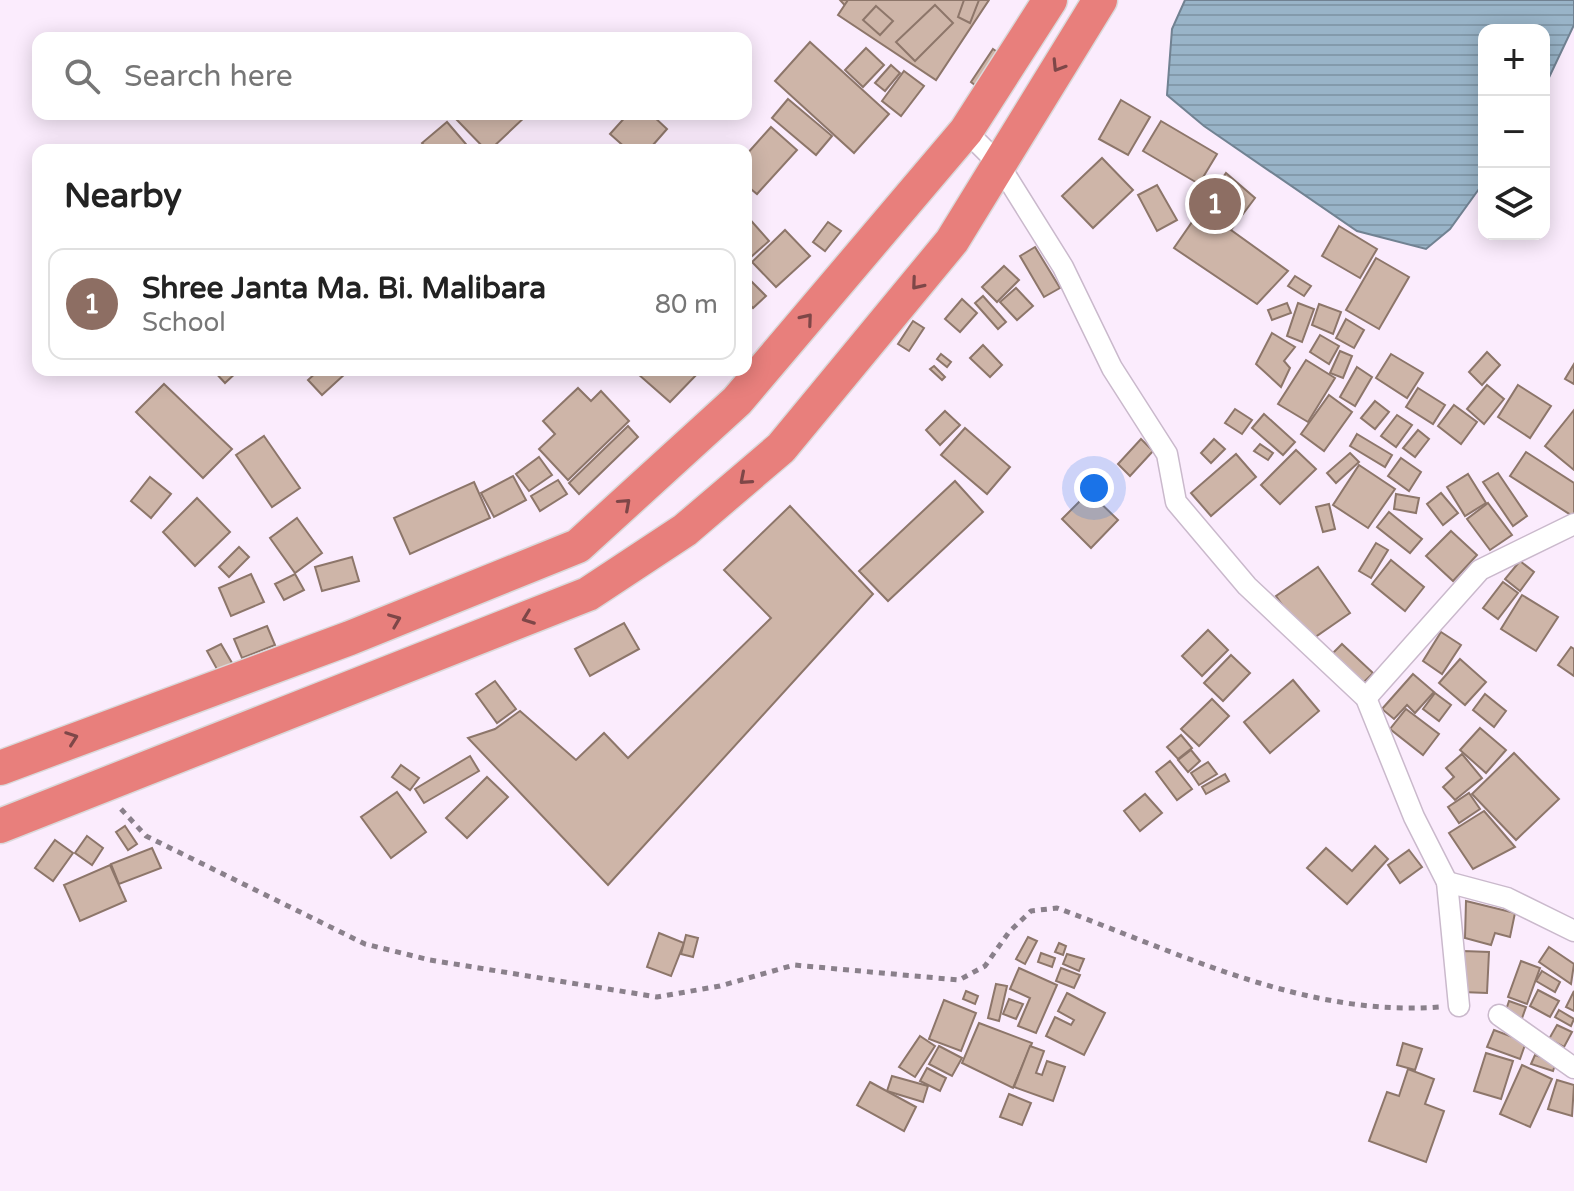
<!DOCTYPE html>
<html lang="en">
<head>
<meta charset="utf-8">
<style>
  :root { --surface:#fff; --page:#f6f6f6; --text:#222; --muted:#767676; --line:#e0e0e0; --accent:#d93025 }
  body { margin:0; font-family:"Varela Round",sans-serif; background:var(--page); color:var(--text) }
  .controls { position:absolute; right:24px; top:24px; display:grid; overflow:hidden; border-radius:16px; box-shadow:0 4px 20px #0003 }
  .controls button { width:72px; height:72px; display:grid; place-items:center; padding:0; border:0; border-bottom:2px solid var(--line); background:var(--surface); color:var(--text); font:40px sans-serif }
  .you { position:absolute; left:1094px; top:488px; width:28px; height:28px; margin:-20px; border:6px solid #fff; border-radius:50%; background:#1a73e8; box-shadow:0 0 0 12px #1a73e833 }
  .badge { display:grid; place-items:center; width:52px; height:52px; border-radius:50%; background:var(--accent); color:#fff; font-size:26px; font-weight:700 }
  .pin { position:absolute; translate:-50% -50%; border:4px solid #fff; box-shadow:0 2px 8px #0006 }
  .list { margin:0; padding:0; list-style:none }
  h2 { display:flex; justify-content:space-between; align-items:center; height:104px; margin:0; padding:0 32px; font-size:34px }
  h2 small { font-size:26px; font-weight:400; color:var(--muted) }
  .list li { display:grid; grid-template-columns:52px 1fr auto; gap:24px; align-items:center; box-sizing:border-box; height:112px; margin:0 16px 16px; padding:0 16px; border:2px solid var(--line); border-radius:16px }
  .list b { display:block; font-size:30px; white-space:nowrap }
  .list p { margin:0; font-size:26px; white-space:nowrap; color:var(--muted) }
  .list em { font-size:26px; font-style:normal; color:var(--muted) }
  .icon { flex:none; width:44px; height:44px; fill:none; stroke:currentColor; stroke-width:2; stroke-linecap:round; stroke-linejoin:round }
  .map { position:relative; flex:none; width:1574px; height:1191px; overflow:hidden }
  .search { position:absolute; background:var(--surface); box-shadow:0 4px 20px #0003; left:32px; top:32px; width:720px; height:88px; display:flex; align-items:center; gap:20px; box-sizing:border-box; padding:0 28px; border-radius:16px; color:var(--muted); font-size:30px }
  .panel { position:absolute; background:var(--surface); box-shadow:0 4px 20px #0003; left:32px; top:144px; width:720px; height:232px; border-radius:16px }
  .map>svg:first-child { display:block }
</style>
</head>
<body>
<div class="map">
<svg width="1574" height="1191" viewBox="0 0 1574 1191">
  <defs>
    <pattern id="water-rules" width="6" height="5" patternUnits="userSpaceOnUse" patternTransform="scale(2)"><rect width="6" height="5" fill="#99b4c8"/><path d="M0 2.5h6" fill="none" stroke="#839aab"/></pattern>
  </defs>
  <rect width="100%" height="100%" fill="#fbecfd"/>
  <path fill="url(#water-rules)" stroke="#718292" stroke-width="2" d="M1185 0H1574V25L1544 88V30H1484V182L1450 229 1426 249 1357 231 1204 126 1167 95 1172 29Z"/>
  <g fill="#ceb5a8" stroke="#8d766a" stroke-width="2">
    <path d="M840 0H860L861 1 850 11Z"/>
    <path d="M848 0H989L936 80 838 15Z"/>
    <path d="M964 0H979L970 23 958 17Z"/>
    <path d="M935 5 953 23 915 61 896 42Z"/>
    <path d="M876 6 893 21 880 35 863 20Z"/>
    <path d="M810 42 889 114 854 153 775 81Z"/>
    <path d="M866 48 884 65 863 87 845 70Z"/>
    <path d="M993 49 1006 58 984 92 971 82Z"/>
    <path d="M891 65 900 73 885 91 875 83Z"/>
    <path d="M904 71 924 86 901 116 882 101Z"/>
    <path d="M788 99 832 136 816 155 772 118Z"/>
    <path d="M1121 100 1150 117 1128 155 1099 139Z"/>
    <path d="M461 114H528L490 150H486L456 119Z"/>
    <path d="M628 114H651L667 129 653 145 659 150H628L610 134Z"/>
    <path d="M1161 121 1217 154 1199 184 1143 151Z"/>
    <path d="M447 122 471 150H428L422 143Z"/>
    <path d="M771 127 797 150 757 194 746 185V155Z"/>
    <path d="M1102 158 1133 190 1093 228 1062 196Z"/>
    <path d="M1226 173 1255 198 1231 230 1288 271 1257 304 1174 248Z"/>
    <path d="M1157 185 1177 220 1157 231 1138 195Z"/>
    <path d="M746 215 769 241 751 257 746 251Z"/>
    <path d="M828 222 841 231 825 251 813 242Z"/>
    <path d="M1339 226 1377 249 1360 278 1322 256Z"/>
    <path d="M785 230 810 256 776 287 752 262Z"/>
    <path d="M1035 247 1060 288 1044 297 1020 256Z"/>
    <path d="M1376 258 1409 277 1379 329 1346 310Z"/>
    <path d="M1004 266 1019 280 997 302 982 287Z"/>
    <path d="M746 276 766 296 753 308 746 301Z"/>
    <path d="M1295 276 1311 286 1304 296 1288 286Z"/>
    <path d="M1016 288 1033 306 1017 320 1000 302Z"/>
    <path d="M983 296 1006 322 998 329 975 303Z"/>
    <path d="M962 299 977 313 960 332 945 319Z"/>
    <path d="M1287 303 1291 313 1272 320 1268 310Z"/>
    <path d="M1298 303 1314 309 1302 342 1287 336Z"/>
    <path d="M1319 304 1341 312 1333 334 1312 325Z"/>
    <path d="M1346 319 1364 330 1354 348 1336 338Z"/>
    <path d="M913 321 924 328 909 351 898 344Z"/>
    <path d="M1272 333 1295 347 1284 361 1290 368 1281 387 1256 364Z"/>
    <path d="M1320 335 1339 346 1329 364 1310 352Z"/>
    <path d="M983 345 1002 365 990 377 970 358Z"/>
    <path d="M1340 351 1352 356 1343 378 1330 373Z"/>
    <path d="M1487 352 1500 365 1482 385 1469 372Z"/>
    <path d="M941 354 951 362 947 367 937 359Z"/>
    <path d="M1391 354 1423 373 1407 398 1376 378Z"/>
    <path d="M1306 360 1335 378 1308 422 1278 404Z"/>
    <path d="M1574 364V384L1565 379Z"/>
    <path d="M934 366 945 377 942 380 930 369Z"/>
    <path d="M1357 367 1372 377 1355 406 1340 397Z"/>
    <path d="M213 370H239L225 383Z"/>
    <path d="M319 370H343L346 373 322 395 308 380Z"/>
    <path d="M642 370H701L670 402 638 374Z"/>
    <path d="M164 384 232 449 203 478 136 412Z"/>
    <path d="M1487 385 1504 399 1484 424 1467 409Z"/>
    <path d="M1518 385 1551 406 1530 438 1498 417Z"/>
    <path d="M578 388 591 401 601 391 629 421 568 480 539 449 555 434 543 421Z"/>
    <path d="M1418 388 1445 405 1433 424 1406 407Z"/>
    <path d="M1329 395 1352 412 1324 451 1301 434Z"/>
    <path d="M1375 401 1389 412 1375 429 1361 418Z"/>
    <path d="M1454 405 1477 422 1461 444 1438 426Z"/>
    <path d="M1235 409 1252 420 1242 434 1225 423Z"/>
    <path d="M1574 410V470L1545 446Z"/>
    <path d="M945 411 960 425 940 445 926 430Z"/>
    <path d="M1264 414 1295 442 1283 455 1252 428Z"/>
    <path d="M1397 415 1412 425 1396 447 1381 436Z"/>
    <path d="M628 426 638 437 579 494 569 483Z"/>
    <path d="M965 428 1010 467 987 494 941 455Z"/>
    <path d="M1418 430 1429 439 1415 457 1403 448Z"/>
    <path d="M1357 434 1392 455 1385 467 1350 446Z"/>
    <path d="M264 436 300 488 272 507 236 455Z"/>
    <path d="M1141 439 1153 451 1130 476 1118 464Z"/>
    <path d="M1214 439 1225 449 1211 463 1201 453Z"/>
    <path d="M1260 444 1273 453 1268 460 1254 451Z"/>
    <path d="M1296 450 1316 469 1280 504 1261 485Z"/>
    <path d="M1526 452 1574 483V517L1510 476Z"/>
    <path d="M1350 453 1359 462 1336 483 1327 473Z"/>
    <path d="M1236 454 1256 477 1211 516 1191 493Z"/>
    <path d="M539 457 552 475 529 491 516 474Z"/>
    <path d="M1401 458 1421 472 1409 491 1388 476Z"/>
    <path d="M1359 465 1395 489 1368 528 1333 505Z"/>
    <path d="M1498 473 1527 516 1513 526 1483 482Z"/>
    <path d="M1468 474 1486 503 1465 516 1447 487Z"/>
    <path d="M513 476 526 500 494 517 481 493Z"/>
    <path d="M150 477 171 494 151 518 131 501Z"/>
    <path d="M558 480 567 494 540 511 531 496Z"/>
    <path d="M955 481 983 512 888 601 859 571Z"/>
    <path d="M474 482 490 518 410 554 394 518Z"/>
    <path d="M1089 492 1118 520 1091 548 1062 519Z"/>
    <path d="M1441 493 1458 513 1443 525 1427 504Z"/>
    <path d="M1396 494 1419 498 1416 513 1394 509Z"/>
    <path d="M197 498 230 532 195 566 163 532Z"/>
    <path d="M1488 503 1512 535 1490 550 1467 519Z"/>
    <path d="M1329 504 1335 529 1323 532 1316 507Z"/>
    <path d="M790 506 873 594 608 885 468 738 495 729 520 711 576 760 604 733 628 758 771 618 724 570Z"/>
    <path d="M1389 512 1422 539 1410 553 1377 527Z"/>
    <path d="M297 518 322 553 295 573 270 538Z"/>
    <path d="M1451 531 1477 555 1453 581 1426 556Z"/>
    <path d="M1376 543 1388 550 1371 578 1359 571Z"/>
    <path d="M239 547 249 557 229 577 219 567Z"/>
    <path d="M352 557 359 581 322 591 315 567Z"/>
    <path d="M1391 560 1424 587 1405 611 1372 584Z"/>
    <path d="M1520 561 1534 572 1520 591 1505 579Z"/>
    <path d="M1318 567 1350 613 1308 642 1276 596Z"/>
    <path d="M251 574 264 602 231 616 219 588Z"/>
    <path d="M295 574 304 590 284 600 275 584Z"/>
    <path d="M1503 582 1518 593 1498 619 1483 608Z"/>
    <path d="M1522 595 1558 617 1536 651 1501 629Z"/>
    <path d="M624 623 639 649 590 676 575 649Z"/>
    <path d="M267 626 275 645 242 658 234 639Z"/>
    <path d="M1208 630 1228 650 1202 676 1182 656Z"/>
    <path d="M1441 632 1461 645 1442 674 1423 661Z"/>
    <path d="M221 644 232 663 218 671 207 651Z"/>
    <path d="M1342 644 1373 673 1363 683 1332 654Z"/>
    <path d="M1571 647 1574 649V676L1558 665Z"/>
    <path d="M1231 655 1250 673 1223 701 1204 683Z"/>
    <path d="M1460 659 1486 682 1465 705 1439 683Z"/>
    <path d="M1413 674 1434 692 1415 713 1407 705 1394 719 1382 709Z"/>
    <path d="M1293 680 1319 711 1270 753 1244 722Z"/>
    <path d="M495 681 516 709 497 723 476 694Z"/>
    <path d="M1435 693 1451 705 1439 721 1423 709Z"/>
    <path d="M1485 694 1506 711 1494 727 1473 710Z"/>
    <path d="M1212 699 1229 716 1199 746 1181 729Z"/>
    <path d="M1406 709 1439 734 1423 755 1390 729Z"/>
    <path d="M1480 728 1506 750 1486 773 1460 750Z"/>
    <path d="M1181 735 1192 748 1178 759 1167 747Z"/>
    <path d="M1191 750 1200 761 1188 772 1178 760Z"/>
    <path d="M1514 753 1559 799 1516 840 1472 794Z"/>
    <path d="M1462 754 1482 778 1455 800 1443 787 1454 777 1446 768Z"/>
    <path d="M470 756 479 771 424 803 415 789Z"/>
    <path d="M1170 761 1192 789 1177 800 1156 772Z"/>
    <path d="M1208 762 1217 774 1199 785 1191 773Z"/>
    <path d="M401 765 419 778 410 790 392 777Z"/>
    <path d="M1225 774 1229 781 1206 794 1202 787Z"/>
    <path d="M487 777 508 797 467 838 446 818Z"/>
    <path d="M397 792 426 832 391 858 361 817Z"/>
    <path d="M1469 793 1480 809 1459 823 1448 807Z"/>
    <path d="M1145 794 1162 813 1140 831 1124 811Z"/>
    <path d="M1484 811 1515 847 1473 869 1449 833Z"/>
    <path d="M125 826 137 844 128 850 116 832Z"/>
    <path d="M87 836 103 848 92 865 75 853Z"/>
    <path d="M55 840 73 853 53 881 35 868Z"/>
    <path d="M1375 846 1388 859 1347 904 1307 868 1326 848 1352 871Z"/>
    <path d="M152 848 161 868 119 884 111 864Z"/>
    <path d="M1409 850 1422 867 1400 883 1388 865Z"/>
    <path d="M110 865 126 901 80 921 64 885Z"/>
    <path d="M1466 901 1515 913 1510 937 1495 933 1491 945 1465 938Z"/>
    <path d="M659 933 684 943 671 976 647 967Z"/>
    <path d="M686 935 698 938 693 957 681 954Z"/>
    <path d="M1028 937 1037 941 1025 964 1016 959Z"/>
    <path d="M1059 943 1066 946 1063 955 1055 952Z"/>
    <path d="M1549 947 1574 964 1571 984 1539 962Z"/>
    <path d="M1463 951 1489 952 1487 993 1462 992Z"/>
    <path d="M1041 953 1055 958 1052 967 1038 962Z"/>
    <path d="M1067 954 1084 959 1079 971 1063 964Z"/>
    <path d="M1521 961 1540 968 1527 1004 1508 997Z"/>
    <path d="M1019 968 1057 985 1036 1033 1018 1026 1030 998 1010 989Z"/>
    <path d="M1061 968 1080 975 1074 988 1056 981Z"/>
    <path d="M1542 971 1560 982 1555 992 1536 981Z"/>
    <path d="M996 984 1007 986 999 1021 988 1018Z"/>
    <path d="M1538 990 1559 1001 1550 1017 1530 1006Z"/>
    <path d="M966 991 978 996 975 1004 963 999Z"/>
    <path d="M1574 991V1011L1566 1007Z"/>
    <path d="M1067 993 1105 1013 1084 1055 1046 1036 1055 1017 1071 1025 1074 1020 1058 1011Z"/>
    <path d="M1009 999 1023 1004 1016 1019 1003 1014Z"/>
    <path d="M944 1000 976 1013 961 1051 929 1039Z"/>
    <path d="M1509 1001 1526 1007 1521 1021 1504 1016Z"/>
    <path d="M1559 1010 1574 1019 1571 1026 1555 1017Z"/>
    <path d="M979 1023 1032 1043 1013 1088 962 1063Z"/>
    <path d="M1557 1025 1572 1032 1564 1047 1549 1039Z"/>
    <path d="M1494 1030 1526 1042 1520 1059 1487 1047Z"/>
    <path d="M920 1036 935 1046 915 1077 899 1067Z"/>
    <path d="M1403 1043 1422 1049 1415 1070 1397 1065Z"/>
    <path d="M939 1046 962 1058 952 1076 929 1064Z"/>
    <path d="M1030 1046 1044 1051 1036 1073 1042 1075 1047 1061 1065 1067 1053 1101 1014 1087Z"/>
    <path d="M1486 1053 1513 1061 1501 1099 1474 1091Z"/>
    <path d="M1535 1055 1556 1062 1553 1071 1531 1064Z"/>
    <path d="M1522 1065 1552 1079 1530 1127 1500 1114Z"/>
    <path d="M927 1068 946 1078 940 1091 920 1081Z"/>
    <path d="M1408 1069 1434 1079 1425 1104 1444 1111 1426 1162 1369 1141 1387 1092 1399 1096Z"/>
    <path d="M892 1076 928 1086 923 1102 887 1091Z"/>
    <path d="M1557 1080 1574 1085 1572 1116 1548 1109Z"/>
    <path d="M870 1082 916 1107 904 1131 857 1105Z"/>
    <path d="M1009 1094 1031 1103 1022 1125 1000 1117Z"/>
  </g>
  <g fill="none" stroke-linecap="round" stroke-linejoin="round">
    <defs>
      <g id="minor">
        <path d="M966 131 998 163 1063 267 1112 368 1167 454 1176 502 1247 586 1366 698 1414 817 1447 882 1459 1006"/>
        <path d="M1366 698 1480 570 1574 524"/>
        <path d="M1447 882 1507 898 1574 931"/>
        <path d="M1499 1015 1574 1068"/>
      </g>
      <g id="trunk">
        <path d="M0 768 350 638 578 546 737 401 966 131 1050 0"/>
        <path d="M0 826 588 594 685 530 781 448 952 241 1100 0"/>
      </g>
    </defs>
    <use href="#minor" stroke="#cab9cc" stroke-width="23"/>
    <use href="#trunk" stroke="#dad9da" stroke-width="37"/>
    <path stroke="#8a808b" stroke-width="5" stroke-dasharray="6 6" stroke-linecap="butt" d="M121 809 146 836 365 944 430 960 657 997 720 986 794 965 959 980 985 966 1009 932 1031 911 1057 908C1180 953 1305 1017 1439 1007"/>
    <use href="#minor" stroke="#fff" stroke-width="20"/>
    <use href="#trunk" stroke="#e87f7c" stroke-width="34"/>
  </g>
  <defs><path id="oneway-chevron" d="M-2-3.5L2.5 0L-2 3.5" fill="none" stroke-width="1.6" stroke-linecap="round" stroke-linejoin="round" transform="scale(2)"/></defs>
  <g stroke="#7e4748">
    <use href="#oneway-chevron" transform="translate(1058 66) rotate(122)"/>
    <use href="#oneway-chevron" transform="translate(917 284) rotate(130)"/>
    <use href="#oneway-chevron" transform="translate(807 319) rotate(-50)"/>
    <use href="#oneway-chevron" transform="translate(745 479) rotate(139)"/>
    <use href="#oneway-chevron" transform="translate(625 504) rotate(-42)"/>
    <use href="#oneway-chevron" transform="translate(528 618) rotate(159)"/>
    <use href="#oneway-chevron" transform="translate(395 620) rotate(-22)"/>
    <use href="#oneway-chevron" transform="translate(72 738) rotate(-20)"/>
  </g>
</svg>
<div class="controls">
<button>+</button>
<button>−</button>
<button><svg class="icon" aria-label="layers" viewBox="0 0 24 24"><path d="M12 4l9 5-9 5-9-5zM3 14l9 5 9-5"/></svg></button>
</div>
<div class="you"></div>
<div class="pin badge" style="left:1215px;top:204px;background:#8d6e63">1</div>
<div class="search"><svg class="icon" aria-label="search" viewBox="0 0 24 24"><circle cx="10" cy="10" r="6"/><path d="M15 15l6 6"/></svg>Search here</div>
<section class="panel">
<h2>Nearby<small></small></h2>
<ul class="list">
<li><span class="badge" style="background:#8d6e63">1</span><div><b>Shree Janta Ma. Bi. Malibara</b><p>School</p></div><em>80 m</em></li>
</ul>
</section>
</div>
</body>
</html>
